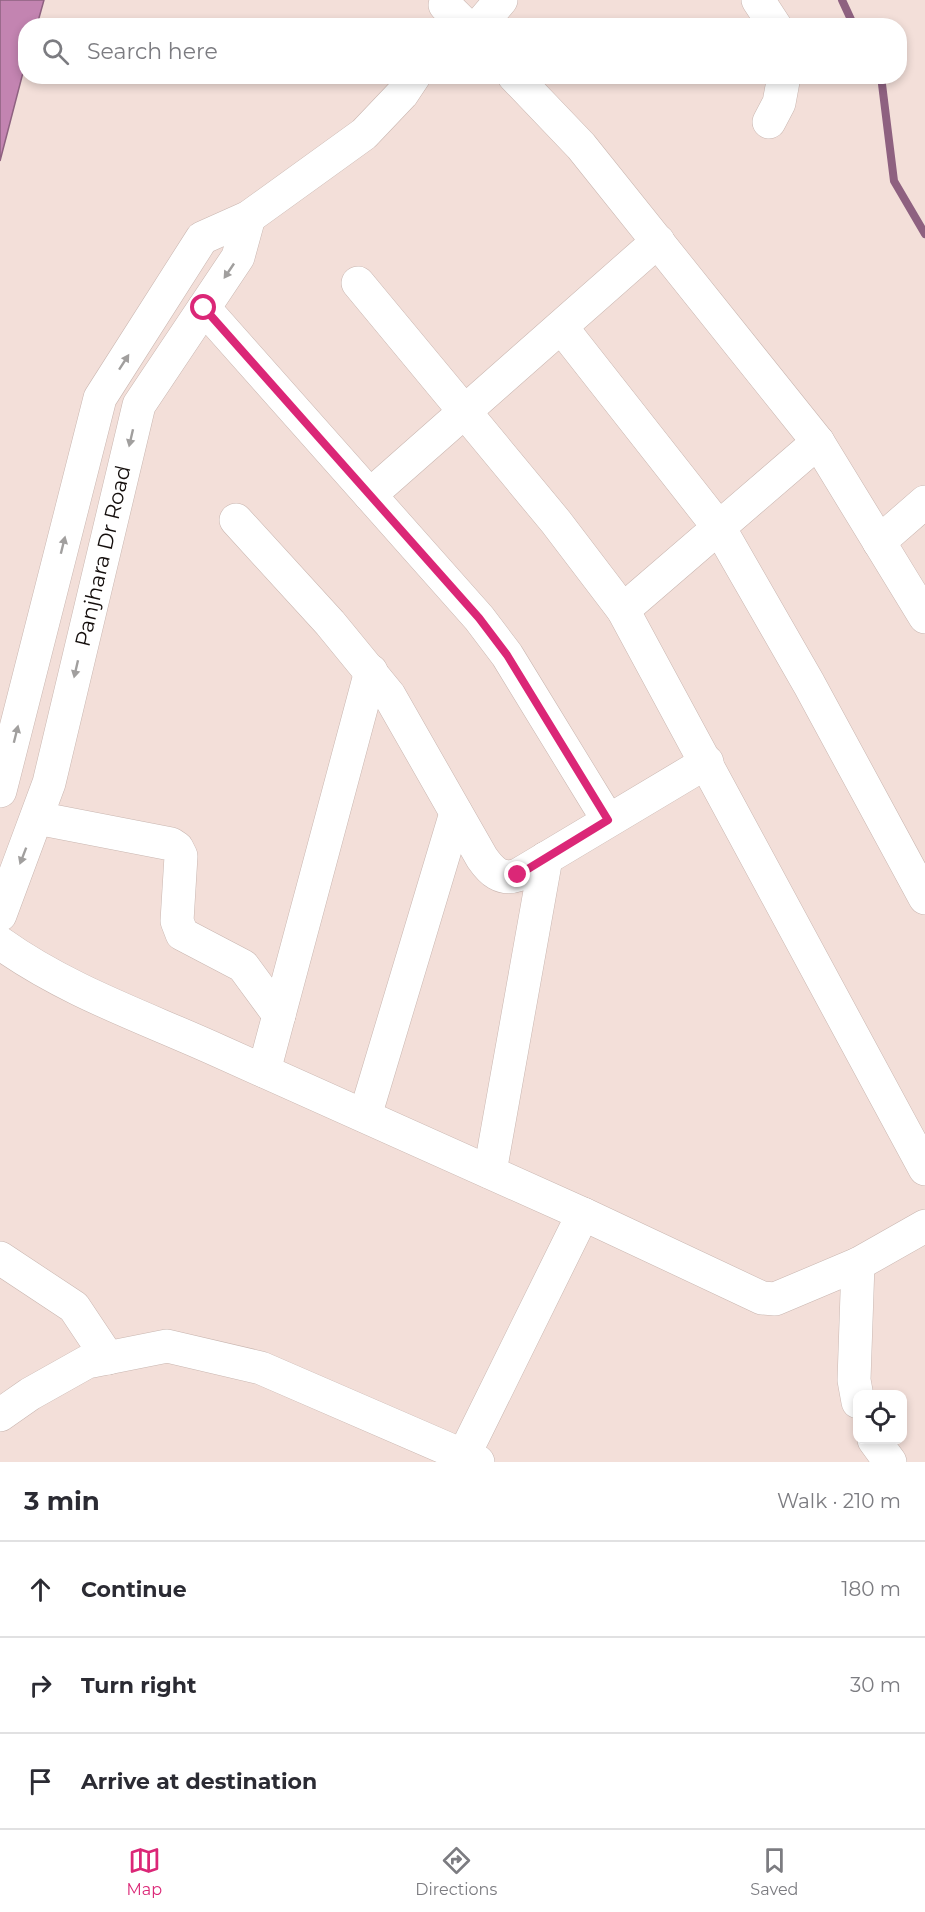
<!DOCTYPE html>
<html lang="en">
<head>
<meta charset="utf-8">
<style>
  :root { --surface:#fff; --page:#f2f2f3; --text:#2b2b33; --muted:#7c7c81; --line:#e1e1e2; --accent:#db2777 }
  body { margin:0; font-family:Montserrat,sans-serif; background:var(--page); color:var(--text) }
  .controls { position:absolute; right:18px; bottom:18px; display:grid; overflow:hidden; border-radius:12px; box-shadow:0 3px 9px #0003 }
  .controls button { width:54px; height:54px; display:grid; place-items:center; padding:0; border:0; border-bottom:2px solid var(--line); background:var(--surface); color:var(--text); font:30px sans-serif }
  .stop { position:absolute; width:18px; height:18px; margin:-14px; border:4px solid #db2777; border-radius:50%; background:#fff }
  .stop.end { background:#db2777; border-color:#fff; box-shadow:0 2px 6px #0008 }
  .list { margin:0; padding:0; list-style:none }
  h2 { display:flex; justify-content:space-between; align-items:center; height:78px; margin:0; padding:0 24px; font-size:26px }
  h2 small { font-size:20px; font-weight:400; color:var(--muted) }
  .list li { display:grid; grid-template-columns:39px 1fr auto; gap:18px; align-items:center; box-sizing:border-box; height:96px; padding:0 24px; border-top:2px solid var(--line) }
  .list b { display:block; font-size:22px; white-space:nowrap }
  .list em { font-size:20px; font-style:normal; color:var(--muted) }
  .icon { flex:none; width:33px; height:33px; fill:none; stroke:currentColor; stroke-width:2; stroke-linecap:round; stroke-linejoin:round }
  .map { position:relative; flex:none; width:925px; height:1462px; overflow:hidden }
  .search { position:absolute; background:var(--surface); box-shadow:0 3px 9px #0003; left:18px; right:18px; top:18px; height:66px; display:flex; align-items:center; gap:15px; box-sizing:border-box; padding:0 21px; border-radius:24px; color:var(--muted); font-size:22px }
  .sheet { height:366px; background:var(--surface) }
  nav { display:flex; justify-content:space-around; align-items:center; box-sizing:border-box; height:84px; border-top:2px solid var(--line); background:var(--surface); font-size:16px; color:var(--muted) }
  nav a { display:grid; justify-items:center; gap:3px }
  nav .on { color:var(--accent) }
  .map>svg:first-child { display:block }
</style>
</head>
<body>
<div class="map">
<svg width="925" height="1462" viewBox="0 0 925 1462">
  <rect width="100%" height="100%" fill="#f3dfd9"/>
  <path fill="#c384b1" stroke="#8e6180" stroke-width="1.5" d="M0 0H44L37 25 26 26 25 65 0 161Z"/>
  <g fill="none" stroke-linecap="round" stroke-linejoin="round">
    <g stroke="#8e6180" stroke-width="8">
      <path d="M842 0 854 26"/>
      <path d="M881 76 894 181 925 234"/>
    </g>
    <defs>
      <g id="minor">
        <path d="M758 0 775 26"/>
        <path d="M445 5 466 26"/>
        <path d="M479 26 501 0"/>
        <path d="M514 76 581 146 818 442 925 617"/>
        <path d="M769 122 779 103 784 76"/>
        <path d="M358 283 556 522 623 610 925 1169"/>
        <path d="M204 308 479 618 507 655 608 820"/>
        <path d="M562 328 720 529 809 684 925 898"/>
        <path d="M370 495 658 241"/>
        <path d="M236 520 330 623 389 695 482 858C491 871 501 881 518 875L707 762"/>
        <path d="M879 542 925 502"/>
        <path d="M623 610 818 442"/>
        <path d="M0 791 100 398 202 238 249 217 364 134 402 94 414 76"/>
        <path d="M37 818 171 844 177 848 181 856 177 921 182 934 243 966 279 1015"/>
        <path d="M0 915 49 783 139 405 238 257 249 217"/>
        <path d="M0 943C67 991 144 1017 219 1051 341 1105 462 1160 583 1214L464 1455"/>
        <path d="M264 1071 371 671"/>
        <path d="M365 1116 456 813"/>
        <path d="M490 1172 546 858"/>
        <path d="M583 1214 762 1298 775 1299 858 1264 925 1226"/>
        <path d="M0 1258 74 1307 108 1358"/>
        <path d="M858 1402 854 1380 858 1264"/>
        <path d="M874 1440 890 1462"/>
      </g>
      <path id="major" d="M0 1415 30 1394 87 1362 167 1346 261 1368 478 1462"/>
    </defs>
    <use href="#minor" stroke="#c9b6b0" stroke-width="34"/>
    <use href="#major" stroke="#c9b6b0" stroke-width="34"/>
    <use href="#minor" stroke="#fff" stroke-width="33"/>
    <use href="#major" stroke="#fff" stroke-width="33"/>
  </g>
  <defs><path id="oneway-solid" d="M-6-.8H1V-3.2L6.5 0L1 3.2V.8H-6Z" transform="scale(1.5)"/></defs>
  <g fill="#a19f9e">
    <use href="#oneway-solid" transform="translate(229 271) rotate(124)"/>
    <use href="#oneway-solid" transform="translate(124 362) rotate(-57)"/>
    <use href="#oneway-solid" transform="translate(131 438) rotate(103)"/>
    <use href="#oneway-solid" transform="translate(63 545) rotate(-76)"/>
    <use href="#oneway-solid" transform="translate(76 669) rotate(103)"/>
    <use href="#oneway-solid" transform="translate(16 734) rotate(-76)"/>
    <use href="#oneway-solid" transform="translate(23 856) rotate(111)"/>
  </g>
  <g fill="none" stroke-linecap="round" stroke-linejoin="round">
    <path stroke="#db2777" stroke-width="8" d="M204 308 479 618 507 655 608 820 518 875"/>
  </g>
  <g text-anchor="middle" stroke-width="4.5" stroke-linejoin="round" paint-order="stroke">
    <g font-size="21" fill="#140e0c" stroke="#fff">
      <text transform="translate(103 556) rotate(-77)" y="7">Panjhara Dr Road</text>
    </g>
  </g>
</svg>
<div class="controls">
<button><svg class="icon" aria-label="locate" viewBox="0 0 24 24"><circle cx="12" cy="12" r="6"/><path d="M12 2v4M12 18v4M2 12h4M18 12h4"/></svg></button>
</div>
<div class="stop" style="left:204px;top:308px"></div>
<div class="stop end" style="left:518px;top:875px"></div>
<div class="search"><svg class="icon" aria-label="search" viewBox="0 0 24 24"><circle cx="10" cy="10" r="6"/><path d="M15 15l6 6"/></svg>Search here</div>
</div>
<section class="sheet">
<h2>3 min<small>Walk · 210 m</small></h2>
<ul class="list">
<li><svg class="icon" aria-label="ahead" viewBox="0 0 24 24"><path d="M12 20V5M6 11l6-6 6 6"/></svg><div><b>Continue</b></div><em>180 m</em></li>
<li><svg class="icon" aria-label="right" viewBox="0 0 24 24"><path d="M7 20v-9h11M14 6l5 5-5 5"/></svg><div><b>Turn right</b></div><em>30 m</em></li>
<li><svg class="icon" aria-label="arrive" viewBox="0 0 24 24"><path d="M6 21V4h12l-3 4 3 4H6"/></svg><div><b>Arrive at destination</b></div></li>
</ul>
</section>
<nav>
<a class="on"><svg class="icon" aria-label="map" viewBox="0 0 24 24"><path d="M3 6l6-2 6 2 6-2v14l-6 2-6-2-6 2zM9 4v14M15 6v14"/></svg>Map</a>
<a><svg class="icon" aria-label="directions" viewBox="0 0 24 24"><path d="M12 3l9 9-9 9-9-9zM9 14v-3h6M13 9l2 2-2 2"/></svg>Directions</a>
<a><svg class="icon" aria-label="saved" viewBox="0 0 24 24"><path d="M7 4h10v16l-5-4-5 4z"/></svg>Saved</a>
</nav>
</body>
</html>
